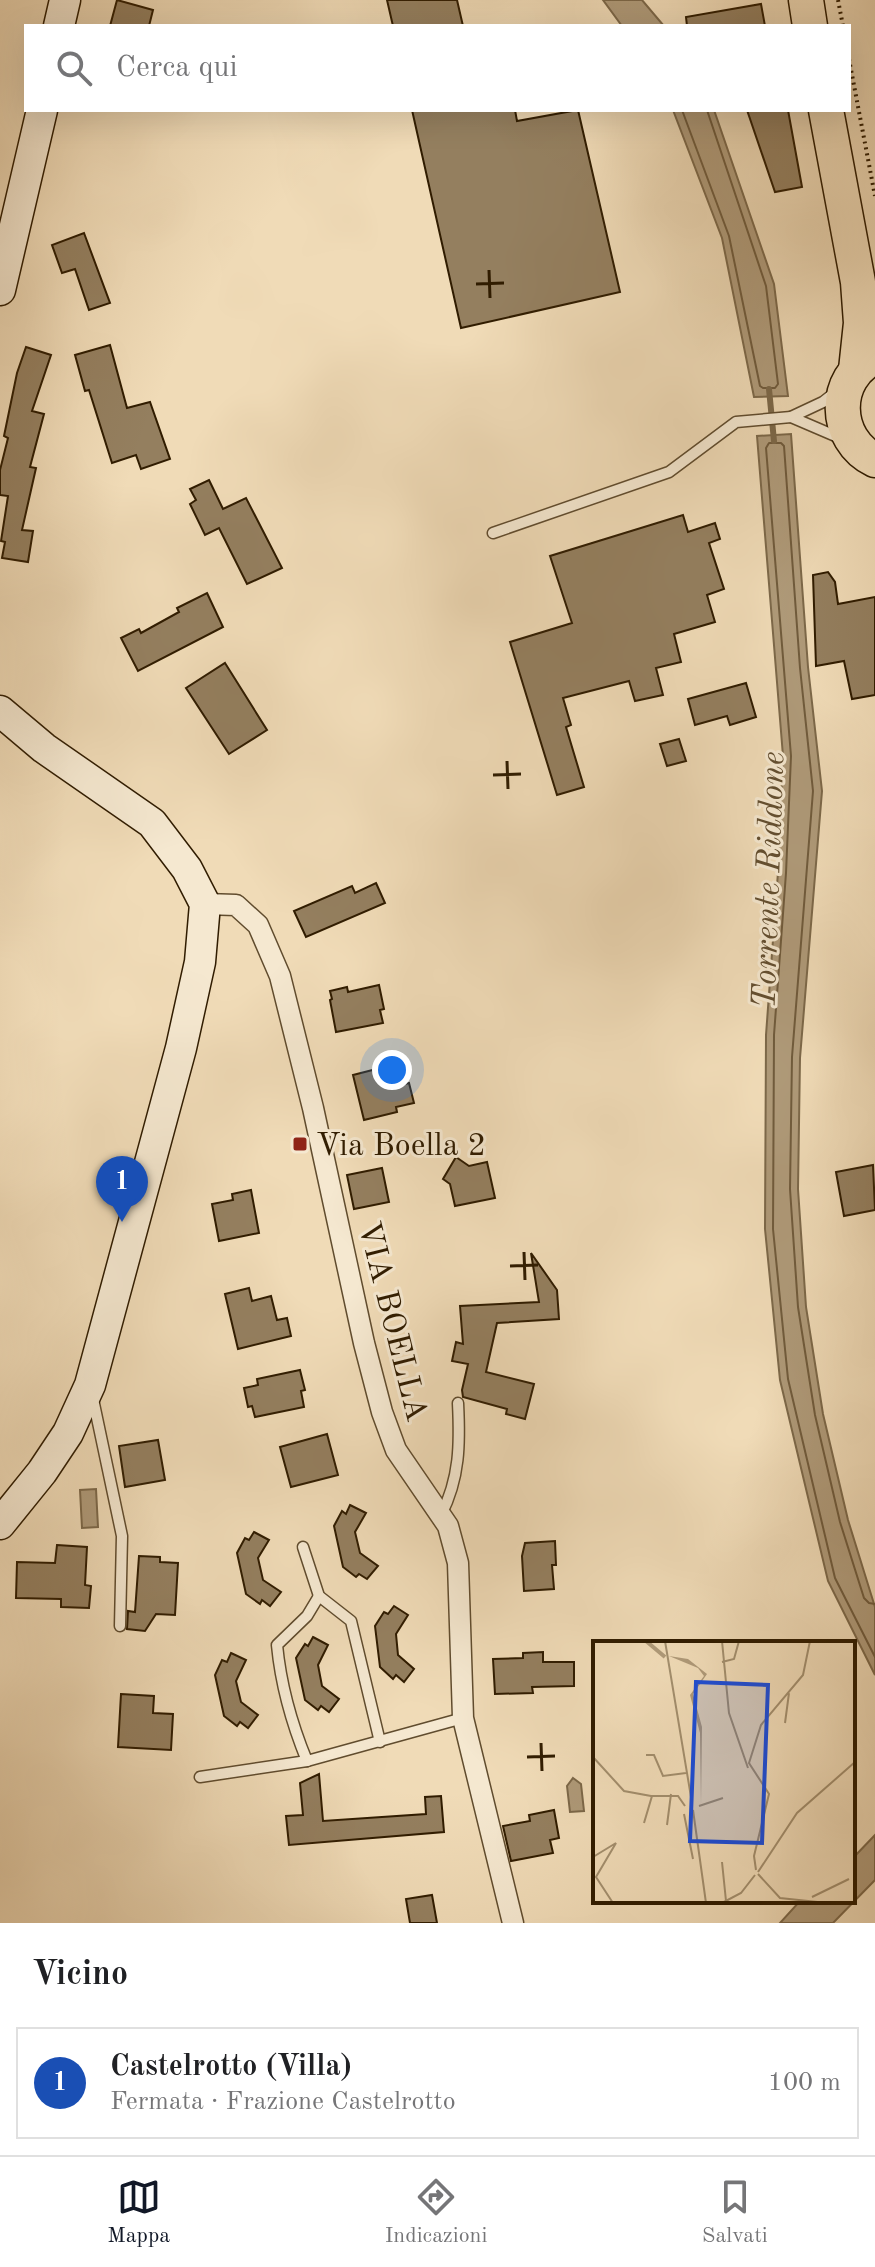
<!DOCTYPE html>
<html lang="it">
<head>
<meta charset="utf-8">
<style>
  :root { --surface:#fff; --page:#f6f6f6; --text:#202124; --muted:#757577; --line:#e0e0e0; --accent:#111827 }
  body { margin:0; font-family:"Old Standard TT",serif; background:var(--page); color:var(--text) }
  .you { position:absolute; left:392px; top:1070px; width:28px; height:28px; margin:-20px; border:6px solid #fff; border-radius:50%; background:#1a73e8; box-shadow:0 0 0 12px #1a73e833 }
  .badge { display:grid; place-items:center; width:52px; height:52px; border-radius:50%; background:var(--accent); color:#fff; font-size:26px; font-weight:700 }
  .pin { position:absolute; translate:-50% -66px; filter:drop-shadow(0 2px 4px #0008) }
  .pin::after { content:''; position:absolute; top:42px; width:28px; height:24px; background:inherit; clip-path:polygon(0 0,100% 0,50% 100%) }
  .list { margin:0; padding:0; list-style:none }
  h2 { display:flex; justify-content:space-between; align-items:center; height:104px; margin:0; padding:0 32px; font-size:34px }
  h2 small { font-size:26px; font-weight:400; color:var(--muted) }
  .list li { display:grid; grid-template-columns:52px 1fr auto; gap:24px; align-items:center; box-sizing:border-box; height:112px; margin:0 16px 16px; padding:0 16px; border:2px solid var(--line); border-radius:0px }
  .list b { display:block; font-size:30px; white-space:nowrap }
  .list p { margin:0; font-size:26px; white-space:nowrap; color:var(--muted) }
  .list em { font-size:26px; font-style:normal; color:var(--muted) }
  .icon { flex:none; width:44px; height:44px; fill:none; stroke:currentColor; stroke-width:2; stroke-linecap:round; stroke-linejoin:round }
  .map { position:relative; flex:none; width:875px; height:1923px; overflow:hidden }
  .search { position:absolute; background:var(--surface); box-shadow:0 8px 32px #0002; left:24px; right:24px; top:24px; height:88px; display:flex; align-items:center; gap:20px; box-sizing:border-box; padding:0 28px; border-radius:0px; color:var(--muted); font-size:30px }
  .sheet { height:232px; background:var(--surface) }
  nav { display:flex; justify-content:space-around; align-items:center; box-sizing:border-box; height:112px; border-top:2px solid var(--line); background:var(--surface); font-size:22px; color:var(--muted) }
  nav a { display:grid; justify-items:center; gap:4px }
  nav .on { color:var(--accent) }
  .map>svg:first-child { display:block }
</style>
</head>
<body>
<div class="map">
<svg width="875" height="1923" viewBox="0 0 875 1923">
  <rect width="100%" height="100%" fill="#f0dbb7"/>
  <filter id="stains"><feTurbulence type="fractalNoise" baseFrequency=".0025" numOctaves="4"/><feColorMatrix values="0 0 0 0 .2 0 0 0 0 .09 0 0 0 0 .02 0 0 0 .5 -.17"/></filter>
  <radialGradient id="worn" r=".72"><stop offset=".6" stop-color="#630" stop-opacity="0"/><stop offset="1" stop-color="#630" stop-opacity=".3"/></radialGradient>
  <g fill="#af9a79" stroke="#7c6849" stroke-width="2">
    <path d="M603 0H642L664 26H622Z"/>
    <path d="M673 110H714L774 284 788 396 754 397 722 238Z"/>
    <path d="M791 434 808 667 822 791 800 1058 798 1189 806 1307 823 1414 848 1520 875 1607V1675L828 1581 780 1380 765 1229 766 1035 778 872 783 756 757 436Z"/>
    <path d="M96 1489 98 1527 82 1528 80 1490Z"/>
    <path d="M573 1778 581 1784 584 1811 570 1812 567 1786Z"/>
    <path d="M875 1835V1880L833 1923H780L800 1901H853V1858Z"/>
  </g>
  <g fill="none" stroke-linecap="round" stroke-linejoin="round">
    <g stroke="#705b3c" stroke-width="2">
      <path d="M682 110 729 236 760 386 763 388H775L778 384 766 286 707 110"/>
      <path d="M875 1604 869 1603 864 1598 840 1522 815 1415 798 1307 790 1189 792 1057 813 791 800 668 784 446 781 443H769L766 448 791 756 786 873 774 1035 773 1229 788 1379 835 1578 875 1657"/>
    </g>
    <path stroke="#7c6849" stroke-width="6" d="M769 389 774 441"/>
  </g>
  <g fill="#947f5f" stroke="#301c00" stroke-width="2">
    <path d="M117 0 153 10 149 26H110Z"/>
    <path d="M387 0H457L463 26H393Z"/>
    <path d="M761 4 765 26H687L686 17Z"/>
    <path d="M412 110H515L517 121 578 110 620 292 461 328Z"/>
    <path d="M747 110H788L802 187 775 192Z"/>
    <path d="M84 233 110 303 89 310 75 269 62 273 52 245Z"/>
    <path d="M110 345 127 408 150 402 170 459 141 469 136 455 112 463 89 390 85 391 75 355Z"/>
    <path d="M26 347 51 355 32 411 44 414 30 467 36 468 22 530 33 531 28 562 2 558 5 542 1 541 8 496 0 495V470L8 438 4 436 17 373Z"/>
    <path d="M209 480 223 509 246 498 282 568 247 584 219 528 205 535 190 504 196 500 190 489Z"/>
    <path d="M683 515 688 532 715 523 720 539 709 543 724 589 707 595 715 622 674 634 681 662 656 668 663 695 635 701 629 681 563 698 571 725 566 727 584 787 557 795 510 642 572 623 550 556Z"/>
    <path d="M828 572 835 582 838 604 875 597V695L852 699 844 661 816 666 813 575Z"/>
    <path d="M207 593 223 627 138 671 121 638 139 629 141 633 179 612 177 608Z"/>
    <path d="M225 663 267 730 229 754 186 688Z"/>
    <path d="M746 683 756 717 730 725 727 716 695 725 688 699Z"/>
    <path d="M679 739 686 761 667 766 660 744Z"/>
    <path d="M376 883 385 903 306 937 294 911 352 886 355 893Z"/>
    <path d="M379 985 384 1009 380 1010 383 1023 336 1032 330 1000 332 999 330 991 347 987 348 992Z"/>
    <path d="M392 1065 397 1086 409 1083 414 1103 396 1107 397 1112 364 1120 353 1075Z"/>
    <path d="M456 1157 469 1166 487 1162 495 1198 455 1206 450 1184 443 1179Z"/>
    <path d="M873 1165 875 1210 844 1216 836 1172Z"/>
    <path d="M382 1168 389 1202 354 1209 347 1175Z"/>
    <path d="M251 1190 259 1233 219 1241 212 1204 233 1200 232 1194Z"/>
    <path d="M531 1253 557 1290 559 1319 497 1323 486 1372 534 1384 525 1419 506 1414 507 1409 463 1397 462 1390 468 1364 452 1361 456 1342 463 1344 460 1306 539 1302Z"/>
    <path d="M249 1288 252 1301 271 1296 277 1320 287 1318 291 1336 238 1349 225 1294Z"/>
    <path d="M300 1370 305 1390 301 1391 304 1407 255 1417 252 1406 248 1407 244 1388 258 1385 257 1379Z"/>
    <path d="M327 1434 338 1475 291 1487 280 1447Z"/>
    <path d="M158 1440 165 1480 125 1487 119 1446Z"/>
    <path d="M350 1505 366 1513 355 1532 360 1553 378 1566 367 1579 359 1574 356 1577 343 1567 334 1526 342 1511 346 1514Z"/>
    <path d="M254 1532 269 1540 258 1558 263 1580 281 1592 270 1606 262 1600 260 1604 246 1594 237 1553 245 1538 249 1540Z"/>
    <path d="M555 1541 556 1565H552L554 1589 524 1591 522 1556 525 1543Z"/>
    <path d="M57 1545 87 1547 85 1585 91 1586 89 1608 61 1607V1599L16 1598 17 1562 55 1563Z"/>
    <path d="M139 1556 160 1557V1562L178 1563 175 1615 156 1614 145 1631 127 1629 128 1611 135 1612Z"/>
    <path d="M394 1606 408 1615 396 1634 398 1655 414 1669 404 1682 396 1675 393 1679 380 1667 375 1626 384 1612 388 1614Z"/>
    <path d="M313 1637 328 1645 318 1665 322 1686 339 1699 329 1712 321 1706 318 1710 305 1700 296 1658 305 1644 308 1646Z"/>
    <path d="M543 1652V1662H574V1686L532 1687 533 1693 495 1694 493 1659 523 1658V1653Z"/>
    <path d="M231 1653 246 1660 236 1681 241 1702 258 1715 248 1728 240 1722 237 1726 224 1716 215 1675 222 1660 227 1662Z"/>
    <path d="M121 1694 154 1696 153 1713 173 1714 171 1750 118 1747Z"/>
    <path d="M319 1774 323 1821 426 1814 425 1797 441 1796 444 1832 289 1845 286 1816 303 1815 300 1783Z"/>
    <path d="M554 1810 559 1838 550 1840 553 1853 511 1861 503 1826 530 1821 529 1815Z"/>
    <path d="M432 1895 437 1923H410L406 1899Z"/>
  </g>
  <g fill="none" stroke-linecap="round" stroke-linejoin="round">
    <defs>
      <g id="service">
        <path d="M837 391 823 402 791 417 840 438"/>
        <path d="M493 533 669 472 736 422 791 417"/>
        <path d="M93 1399 122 1536 120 1626"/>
        <path d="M441 1515C460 1478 460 1443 458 1403"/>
        <path d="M303 1547 319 1596 351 1621 380 1742"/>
        <path d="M307 1761C291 1722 281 1687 277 1645L307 1616 319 1596"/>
        <path d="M200 1777 307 1761 463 1718"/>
      </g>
      <path id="minor" d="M205 904 236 905 258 925 280 976 313 1108 364 1343 382 1412 396 1450 448 1526 458 1563 463 1718 513 1923"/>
      <g id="secondary">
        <path d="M59 26 65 0"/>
        <path d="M0 290 42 110"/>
        <path d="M0 711 44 748 152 823 187 869 205 904 200 962 181 1048 90 1385 68 1433 42 1472 0 1524"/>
      </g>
      <g id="primary">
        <path d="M806 0 810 26"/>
        <path d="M826 110 858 282 861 323 856 370"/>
        <path d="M875 357C831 377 833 440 875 460"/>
      </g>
    </defs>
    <use href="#service" stroke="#604c2e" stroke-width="13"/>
    <use href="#minor" stroke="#604c2e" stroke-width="23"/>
    <use href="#secondary" stroke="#301c00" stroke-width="33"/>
    <use href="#primary" stroke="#301c00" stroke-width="37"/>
    <g stroke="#301c00" stroke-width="4" stroke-dasharray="2 4" stroke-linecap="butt">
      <path d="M838 0 843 26"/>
      <path d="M849 59 875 196"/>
    </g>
    <use href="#service" stroke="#f5e8d0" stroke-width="10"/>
    <use href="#minor" stroke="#f5e8d0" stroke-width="20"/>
    <use href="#secondary" stroke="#f5e8d0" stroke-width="30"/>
    <use href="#primary" stroke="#f0dbb7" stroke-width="34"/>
  </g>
  <path fill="none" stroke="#301c00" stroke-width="3" d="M489 270 490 298M476 284 504 283M507 761 508 789M493 775 521 774M524 1252 525 1280M510 1266 538 1265M541 1743 542 1771M527 1757 555 1756"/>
  <rect fill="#8f2418" stroke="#f5e8d0" stroke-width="3" x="292" y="1136" width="16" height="16" rx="4"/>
  <g text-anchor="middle" stroke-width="6" stroke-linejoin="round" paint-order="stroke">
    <g font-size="32" fill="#301c00" stroke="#f5e8d0" text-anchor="start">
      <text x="316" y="1155">Via Boella 2</text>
    </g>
    <g font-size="32" fill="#301c00" stroke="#f5e8d0">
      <text transform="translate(394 1321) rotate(76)" y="11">VIA BOELLA</text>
    </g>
    <g font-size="34" font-style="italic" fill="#634e30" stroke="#f5e8d0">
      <text transform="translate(767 880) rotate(-88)" y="12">Torrente Riddone</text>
    </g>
  </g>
  <g transform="translate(593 1641)">
    <rect width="262" height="262" fill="#f0dbb7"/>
    <path d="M76 15 95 18 114 33 100 53 109 86 108 164 107 92 97 54 111 35 105 27Z" fill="#af9a79"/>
    <path fill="none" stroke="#af9a79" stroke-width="4" d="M53 0 72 16"/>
    <path fill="none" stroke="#a38f6e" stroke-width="2" d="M72 0 99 162M129 0 136 72 155 127M129 21 141 18 146 0M192 82 196 52M53 114H61L70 135 93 132M0 116 31 150 58 155M106 165 130 157M100 169 113 262M91 173 100 218M51 182 59 155H85L92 165M74 184 78 153M0 216 23 202 3 236 20 262M129 221 133 260M163 229 161 215 176 153 156 122 168 84 210 34 217 0M165 231 204 172 262 121M165 233 187 257 234 262M219 256 256 238M129 262 148 252 162 234"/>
    <path fill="#1d4ed8" fill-opacity="0.15" stroke="#1d4ed8" stroke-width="4" d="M103 41 175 44 169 202 97 200Z"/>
    <rect width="262" height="262" fill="none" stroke="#301c00" stroke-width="4"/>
  </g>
  <rect width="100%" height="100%" filter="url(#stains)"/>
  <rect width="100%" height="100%" fill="url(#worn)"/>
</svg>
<div class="you"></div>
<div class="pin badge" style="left:122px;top:1222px;background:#1a4fb4">1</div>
<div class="search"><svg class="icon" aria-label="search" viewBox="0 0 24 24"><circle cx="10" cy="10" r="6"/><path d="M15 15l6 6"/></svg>Cerca qui</div>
</div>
<section class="sheet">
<h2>Vicino<small></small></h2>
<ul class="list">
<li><span class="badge" style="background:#1a4fb4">1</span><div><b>Castelrotto (Villa)</b><p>Fermata · Frazione Castelrotto</p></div><em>100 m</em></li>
</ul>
</section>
<nav>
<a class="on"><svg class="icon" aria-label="map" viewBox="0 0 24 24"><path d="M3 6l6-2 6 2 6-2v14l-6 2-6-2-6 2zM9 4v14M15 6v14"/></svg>Mappa</a>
<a><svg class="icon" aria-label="directions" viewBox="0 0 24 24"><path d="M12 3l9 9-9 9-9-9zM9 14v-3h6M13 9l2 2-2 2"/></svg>Indicazioni</a>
<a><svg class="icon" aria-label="saved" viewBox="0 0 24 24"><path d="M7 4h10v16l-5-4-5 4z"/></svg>Salvati</a>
</nav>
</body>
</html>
